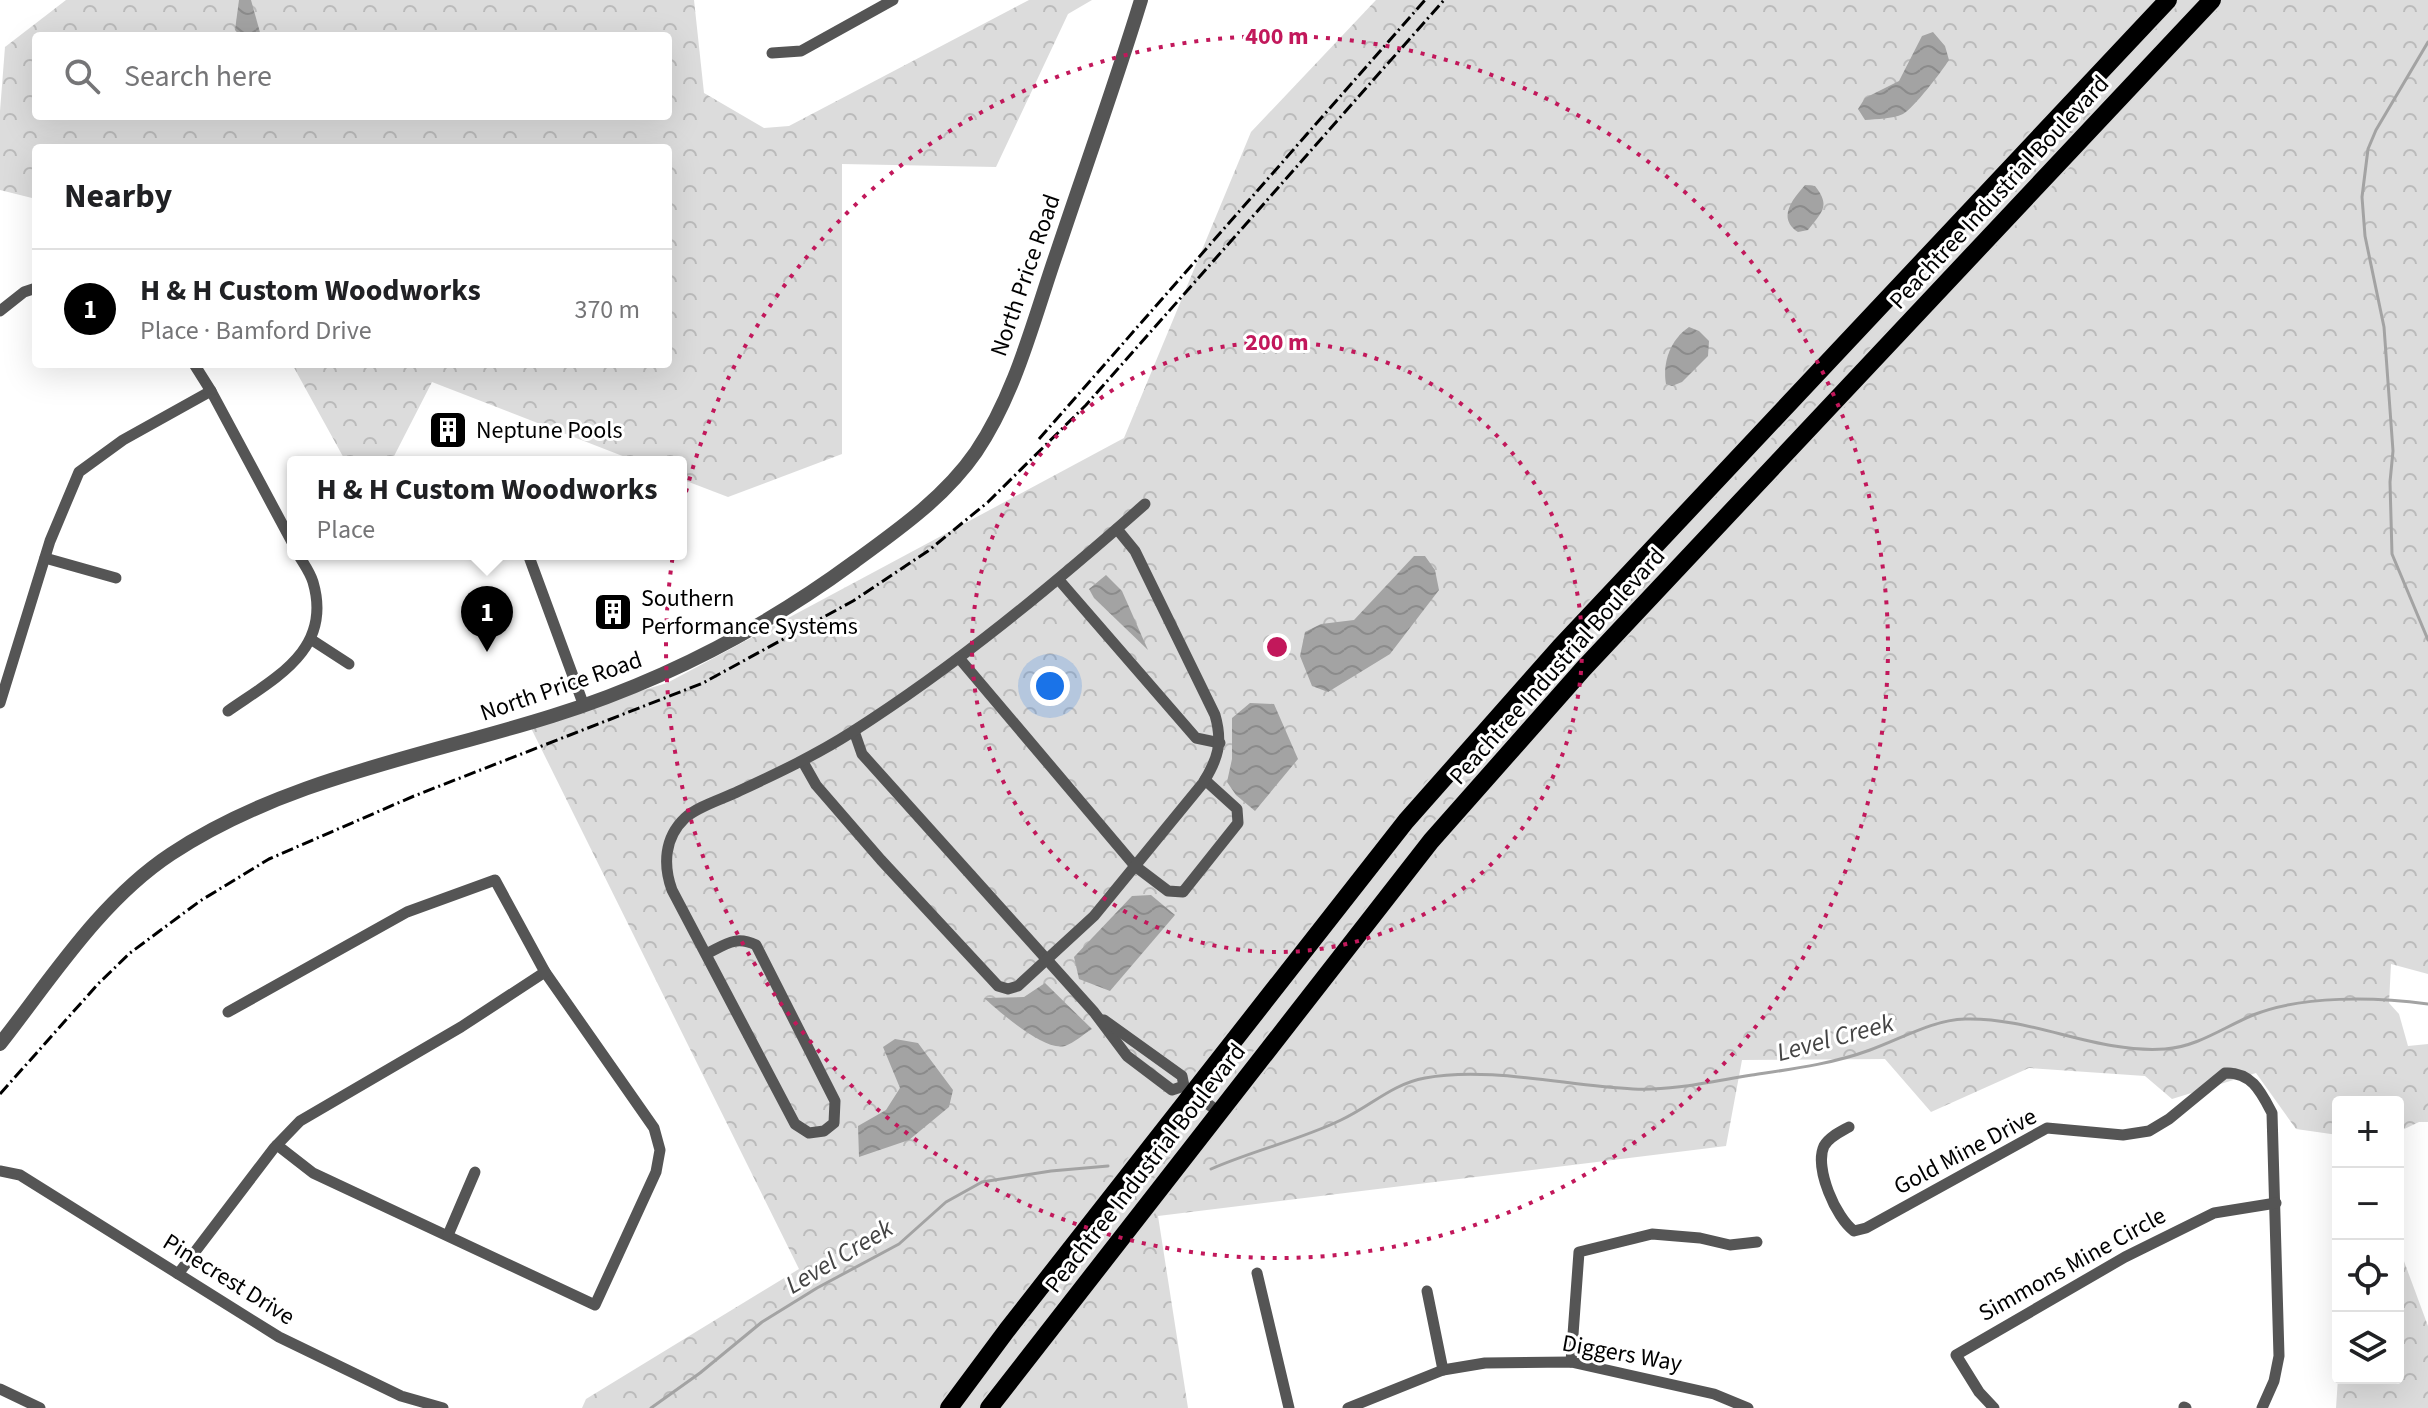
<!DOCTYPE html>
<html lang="en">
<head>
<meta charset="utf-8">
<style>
  :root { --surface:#fff; --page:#f6f6f6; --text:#202124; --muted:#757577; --line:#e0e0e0; --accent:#000 }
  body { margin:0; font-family:"Source Sans 3",sans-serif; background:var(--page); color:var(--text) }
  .controls { position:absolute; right:24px; bottom:24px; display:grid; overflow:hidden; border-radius:8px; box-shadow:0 8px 32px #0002 }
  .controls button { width:72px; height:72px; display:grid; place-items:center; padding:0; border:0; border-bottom:2px solid var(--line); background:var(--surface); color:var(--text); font:40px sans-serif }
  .you { position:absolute; left:1050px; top:686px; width:28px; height:28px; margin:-20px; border:6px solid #fff; border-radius:50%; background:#1a73e8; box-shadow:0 0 0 12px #1a73e833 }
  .badge { display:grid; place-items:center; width:52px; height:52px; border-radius:50%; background:var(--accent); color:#fff; font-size:26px; font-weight:700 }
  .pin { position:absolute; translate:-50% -66px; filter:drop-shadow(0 2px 4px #0008) }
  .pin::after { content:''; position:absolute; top:42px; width:28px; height:24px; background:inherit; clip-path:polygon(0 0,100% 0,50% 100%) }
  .popup { position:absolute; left:287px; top:456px; width:400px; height:104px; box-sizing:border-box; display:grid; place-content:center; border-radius:8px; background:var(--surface); filter:drop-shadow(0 2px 6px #0005); font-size:26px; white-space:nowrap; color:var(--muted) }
  .popup b { font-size:30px; color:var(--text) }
  .popup::after { content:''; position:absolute; left:50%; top:100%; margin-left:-16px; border:16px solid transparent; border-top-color:var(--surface) }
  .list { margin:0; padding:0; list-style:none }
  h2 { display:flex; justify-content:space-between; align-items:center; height:104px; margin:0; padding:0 32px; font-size:34px }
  h2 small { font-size:26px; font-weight:400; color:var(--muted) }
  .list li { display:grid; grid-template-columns:52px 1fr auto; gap:24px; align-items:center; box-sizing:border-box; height:120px; padding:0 32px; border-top:2px solid var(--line) }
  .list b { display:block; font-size:30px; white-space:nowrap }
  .list p { margin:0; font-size:26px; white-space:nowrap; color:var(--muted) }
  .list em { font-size:26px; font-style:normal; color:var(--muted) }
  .icon { flex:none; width:44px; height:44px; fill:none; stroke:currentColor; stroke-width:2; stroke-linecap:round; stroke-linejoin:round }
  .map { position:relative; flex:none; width:2428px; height:1408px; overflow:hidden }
  .search { position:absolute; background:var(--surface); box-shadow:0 8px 32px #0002; left:32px; top:32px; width:640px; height:88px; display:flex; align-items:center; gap:20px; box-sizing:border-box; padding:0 28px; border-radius:8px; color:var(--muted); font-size:30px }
  .panel { position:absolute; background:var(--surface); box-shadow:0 8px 32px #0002; left:32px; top:144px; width:640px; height:224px; border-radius:8px }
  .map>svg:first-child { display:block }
</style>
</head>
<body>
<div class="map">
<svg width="2428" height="1408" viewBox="0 0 2428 1408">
  <defs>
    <pattern id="forest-crowns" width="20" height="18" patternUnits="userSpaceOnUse" patternTransform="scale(2)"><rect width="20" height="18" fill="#dcdcdc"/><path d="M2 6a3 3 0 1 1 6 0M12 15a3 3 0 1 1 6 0" fill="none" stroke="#bbb"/></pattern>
    <pattern id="water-waves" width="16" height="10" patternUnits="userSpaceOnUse" patternTransform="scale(2)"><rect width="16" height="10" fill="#a3a3a3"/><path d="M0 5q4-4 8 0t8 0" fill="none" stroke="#8b8b8b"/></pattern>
  </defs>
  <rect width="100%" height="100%" fill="#fff"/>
  <g fill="url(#forest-crowns)" fill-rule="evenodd">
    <path d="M66 0H694L704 93 764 128 789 126 1029 0H1092L1068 14 996 167 842 164V454L728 497 681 479V462H638L432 382 391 462H346L292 364H668V148H36V199L0 190V111L5 47ZM36 36H668V116H36Z"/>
    <path d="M1376 0H2428V974L2391 964 2389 1003 2399 1014 2408 1046 2428 1044V1122H2419L2398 1132V1102H2338V1135L2296 1129 2256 1073 2172 1099 2145 1076 2029 1068 1931 1112 1885 1059 1742 1060 1726 1146 1158 1216 1188 1408H582L586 1399 799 1269 529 724 667 683 1124 438 1251 132Z"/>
    <path d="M2398 1245 2428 1326V1408H2336L2338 1378H2398Z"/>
  </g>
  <g fill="url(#water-waves)">
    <path d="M239 0H251L261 36H240L235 30Z"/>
    <path d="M1933 32 1945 46 1949 60C1942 71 1914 108 1903 114 1892 119 1877 119 1865 120L1858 109 1865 98 1899 81 1922 36Z"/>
    <path d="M1805 185 1815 186C1831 206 1822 212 1808 230L1798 232C1777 218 1792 200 1805 185Z"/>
    <path d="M1689 327 1699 331 1709 341 1708 356 1682 382 1672 386 1666 384C1662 362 1671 339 1689 327Z"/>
    <path d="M1414 556H1425L1435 570 1439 590 1390 654 1328 692 1312 686 1300 656 1305 632 1321 624 1354 620Z"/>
    <path d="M1106 575 1122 591 1148 650 1094 598 1089 589Z"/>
    <path d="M1250 703 1274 704 1298 759 1255 811 1236 795 1227 782 1232 759V718Z"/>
    <path d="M1151 895 1175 915 1110 991 1079 979 1074 957 1132 896Z"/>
    <path d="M1045 983 1092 1029C1084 1034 1074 1043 1065 1046 1044 1052 999 1011 984 998L1024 997Z"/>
    <path d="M895 1039 918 1043 953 1090 949 1107 909 1140 859 1157 858 1126 886 1110 900 1088 883 1047Z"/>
  </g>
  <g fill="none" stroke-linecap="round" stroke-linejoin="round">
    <g stroke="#a3a3a3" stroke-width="3">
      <path d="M2428 42 2376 130 2368 149 2362 197 2365 236 2384 327 2393 451 2390 482 2392 554 2428 640"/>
      <path d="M1211 1169C1254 1150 1300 1140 1341 1120 1371 1106 1392 1084 1425 1078 1488 1066 1568 1086 1633 1089 1673 1091 1714 1081 1752 1075 1792 1069 1832 1064 1870 1050 1901 1039 1932 1020 1965 1019 2033 1017 2097 1054 2165 1049 2197 1047 2224 1027 2253 1015 2303 995 2375 997 2428 1004"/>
      <path d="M651 1408 700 1373 762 1322 817 1288 899 1244 946 1202 982 1182 1051 1171 1108 1166"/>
    </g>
    <defs>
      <g id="trunk">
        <path d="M949 1408 1007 1330 1406 821 1560 647 2168 0"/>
        <path d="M989 1408 1431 841 1584 668 2212 0"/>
      </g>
    </defs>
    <use href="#trunk" stroke="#dbdbdb" stroke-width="22"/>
    <g stroke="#555" stroke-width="11">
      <path d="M772 53 801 51 893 0"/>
      <path d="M0 311 24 292 36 288"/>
      <path d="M194 364 211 391 293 544"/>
      <path d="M528 554 584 706"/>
      <path d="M45 558 116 578"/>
      <path d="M1059 580 1196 738 1220 743"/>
      <path d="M312 640 349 664"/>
      <path d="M959 658 1135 866 1168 891 1183 892 1238 823 1237 809 1205 780"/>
      <path d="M0 703 50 541 79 472 123 440 211 391"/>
      <path d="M228 711C275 678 333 650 313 582 310 572 303 563 298 554"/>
      <path d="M854 731 862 754 1094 1012 1127 1056 1172 1090 1184 1086"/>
      <path d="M803 762 816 785 881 860 998 986 1008 989 1018 986 1094 916 1203 783C1218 759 1223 743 1215 715L1135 551 1117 529"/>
      <path d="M706 954C725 945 735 935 756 945L835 1101 834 1123 824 1131 809 1133 795 1124 672 890C663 865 664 838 685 818 698 806 723 799 739 791 778 773 816 755 852 732 957 665 1052 586 1145 504"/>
      <path d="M228 1012 407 912 495 880 545 972 654 1128 660 1150 656 1172 595 1305 313 1173 277 1145"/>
      <path d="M1104 1020 1182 1076 1184 1086 1220 1113"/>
      <path d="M1849 1127C1840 1132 1829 1137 1824 1146 1814 1168 1836 1218 1854 1231L1866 1228 2047 1128 2123 1135 2149 1131 2169 1119 2225 1073C2252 1072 2261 1092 2272 1113L2279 1356 2274 1381 2262 1408"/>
      <path d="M0 1171 20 1175 279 1337 401 1396 443 1408"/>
      <path d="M448 1235 475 1172"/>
      <path d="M1257 1273 1289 1408"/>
      <path d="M178 1274 274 1148 300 1121 461 1027 545 972"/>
      <path d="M1427 1291 1443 1370"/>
      <path d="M1571 1362 1579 1252 1652 1234 1700 1238 1730 1245 1757 1242"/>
      <path d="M0 1389 40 1408"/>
      <path d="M2184 1407 2186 1408"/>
      <path d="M1348 1408 1443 1370 1485 1363 1571 1362 1714 1394 1748 1408"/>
      <path d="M1994 1408 1979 1392 1956 1355 2125 1257 2214 1213 2276 1203"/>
    </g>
    <path stroke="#555" stroke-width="14" d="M0 1044C51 979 100 901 171 854 284 779 425 756 552 716 660 682 763 629 854 562 898 530 945 497 976 452 1016 393 1034 318 1057 252 1085 168 1115 85 1141 0"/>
    <use href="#trunk" stroke="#000" stroke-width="18"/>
    <g stroke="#000" stroke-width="3" stroke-dasharray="12 4 2 4" stroke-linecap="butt">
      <path d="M1039 439 1425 0"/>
      <path d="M0 1094 98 984 130 953 200 901 269 859 414 796 703 683 853 601 928 551 988 502 1086 405 1444 0"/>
    </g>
  </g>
  <g fill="none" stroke="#c2185b" stroke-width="4" stroke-dasharray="4 8">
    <circle cx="1277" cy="647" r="305"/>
    <circle cx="1277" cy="647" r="611"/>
  </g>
  <defs>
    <symbol id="building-square" viewBox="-11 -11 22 22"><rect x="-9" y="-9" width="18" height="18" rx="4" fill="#000" stroke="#fff"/><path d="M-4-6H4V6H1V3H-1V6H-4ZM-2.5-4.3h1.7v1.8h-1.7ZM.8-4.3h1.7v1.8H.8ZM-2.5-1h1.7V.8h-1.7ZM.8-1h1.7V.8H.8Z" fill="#fff"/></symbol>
  </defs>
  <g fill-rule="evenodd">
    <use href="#building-square" x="426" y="408" width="44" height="44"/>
    <use href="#building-square" x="591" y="590" width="44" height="44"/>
  </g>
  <g text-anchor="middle" stroke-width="6" stroke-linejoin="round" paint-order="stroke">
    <g font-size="24" fill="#000" stroke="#fff">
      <text transform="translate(1999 192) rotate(-47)" y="8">Peachtree Industrial Boulevard</text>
      <text transform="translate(1025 275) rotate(-71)" y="8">North Price Road</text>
      <text transform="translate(1557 666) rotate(-48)" y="8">Peachtree Industrial Boulevard</text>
      <text transform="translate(561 686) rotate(-19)" y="8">North Price Road</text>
      <text transform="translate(1965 1151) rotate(-28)" y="8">Gold Mine Drive</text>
      <text transform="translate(1145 1168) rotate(-52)" y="8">Peachtree Industrial Boulevard</text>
      <text transform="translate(2072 1264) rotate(-29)" y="8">Simmons Mine Circle</text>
      <text transform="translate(229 1279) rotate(32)" y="8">Pinecrest Drive</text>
      <text transform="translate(1622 1353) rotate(10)" y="8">Diggers Way</text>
    </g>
    <g font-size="24" fill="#000" stroke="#fff" text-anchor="start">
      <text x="476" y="438">Neptune Pools</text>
      <text x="641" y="606">Southern<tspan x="641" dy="28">Performance Systems</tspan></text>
    </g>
    <g font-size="26" font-style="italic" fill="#444" stroke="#fff">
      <text transform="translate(1835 1037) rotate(-15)" y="9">Level Creek</text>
      <text transform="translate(839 1256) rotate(-31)" y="9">Level Creek</text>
    </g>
  </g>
  <circle cx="1277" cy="647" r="12" fill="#c2185b" stroke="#fff" stroke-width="4"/>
  <g font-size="24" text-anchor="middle" font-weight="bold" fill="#c2185b" stroke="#fff" stroke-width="6" stroke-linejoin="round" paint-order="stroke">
    <text x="1277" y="44">400 m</text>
    <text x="1277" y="350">200 m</text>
  </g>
</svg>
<div class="controls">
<button>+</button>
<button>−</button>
<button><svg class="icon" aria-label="locate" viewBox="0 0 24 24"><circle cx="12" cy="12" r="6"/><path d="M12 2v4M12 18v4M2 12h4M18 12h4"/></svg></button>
<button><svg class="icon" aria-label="layers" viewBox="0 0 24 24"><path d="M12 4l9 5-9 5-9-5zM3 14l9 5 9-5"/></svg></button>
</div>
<div class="you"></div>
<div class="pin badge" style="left:487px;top:652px">1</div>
<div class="popup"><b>H &amp; H Custom Woodworks</b>Place</div>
<div class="search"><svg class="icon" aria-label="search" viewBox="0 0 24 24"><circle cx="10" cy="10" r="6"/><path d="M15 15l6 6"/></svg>Search here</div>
<section class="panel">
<h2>Nearby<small></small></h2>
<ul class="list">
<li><span class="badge">1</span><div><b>H &amp; H Custom Woodworks</b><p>Place · Bamford Drive</p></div><em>370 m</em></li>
</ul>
</section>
</div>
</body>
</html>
